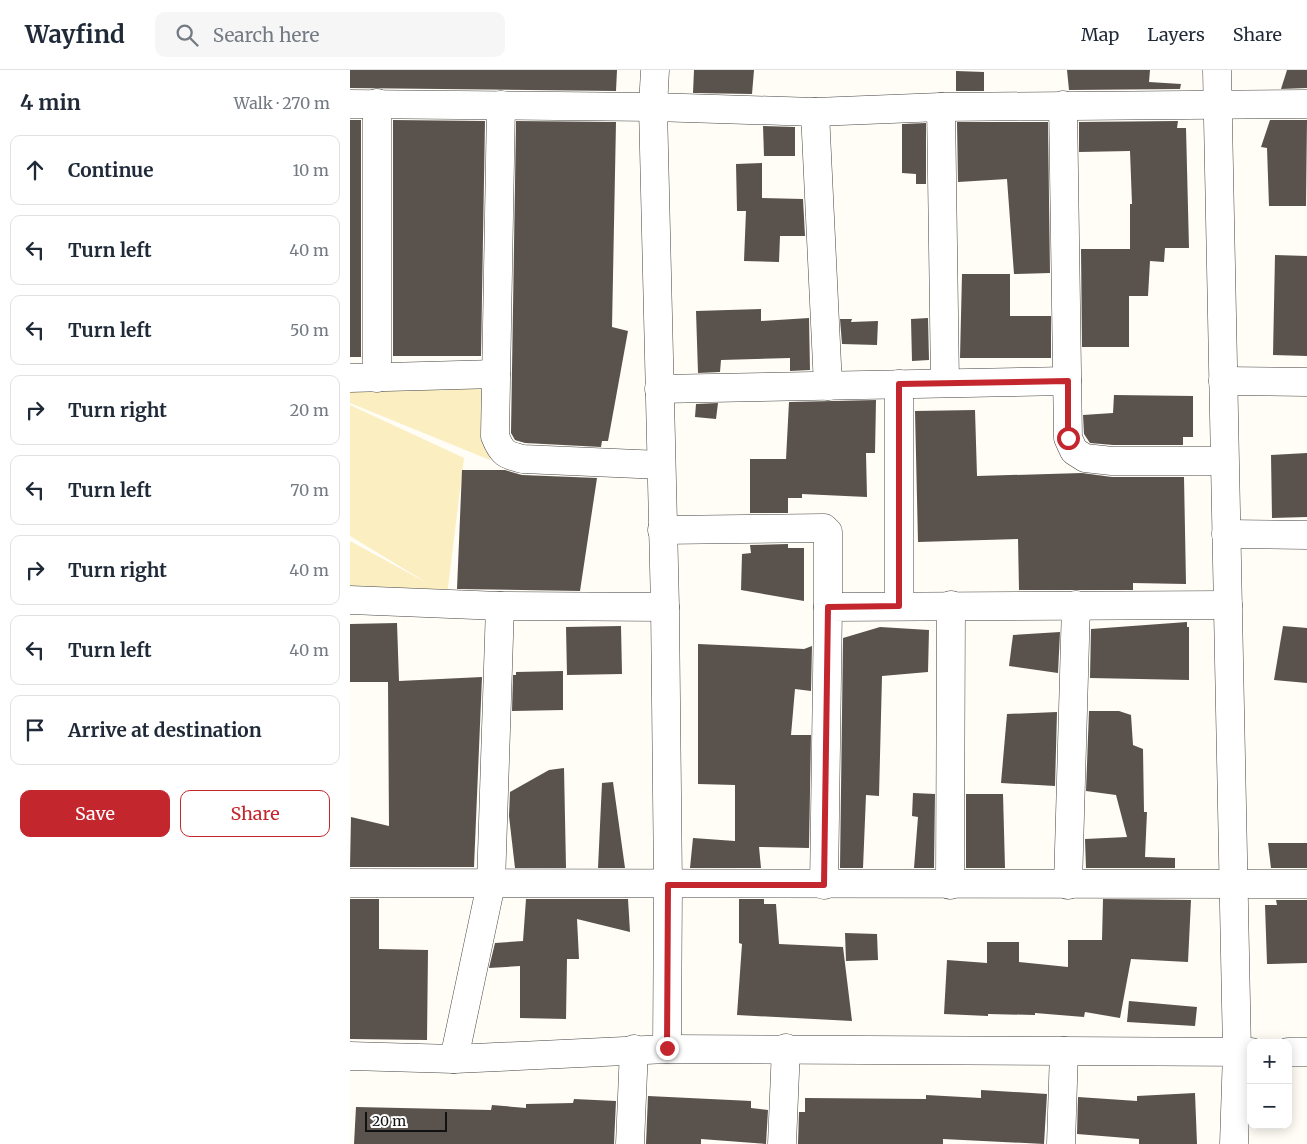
<!DOCTYPE html>
<html lang="en">
<head>
<meta charset="utf-8">
<style>
  :root { --surface:#fff; --page:#f6f6f7; --text:#1f2937; --muted:#747a83; --line:#e0e1e3; --accent:#c4262e }
  body { margin:0; font-family:Merriweather,serif; background:var(--page); color:var(--text) }
  .controls { position:absolute; right:15px; bottom:15px; display:grid; overflow:hidden; border-radius:10px; box-shadow:0 2px 12px #0003 }
  .controls button { width:45px; height:45px; display:grid; place-items:center; padding:0; border:0; border-bottom:1px solid var(--line); background:var(--surface); color:var(--text); font:25px sans-serif }
  .scale { position:absolute; left:15px; bottom:12px; width:82px; box-sizing:border-box; padding-left:5px; border:2px solid #111; border-top:0; font-size:14px; line-height:18px; white-space:nowrap; color:#111; -webkit-text-stroke:4px #fff; paint-order:stroke }
  .stop { position:absolute; width:15px; height:15px; margin:-11px; border:4px solid #c4262e; border-radius:50%; background:#fff }
  .stop.end { background:#c4262e; border-color:#fff; box-shadow:0 1px 5px #0008 }
  .list { margin:0; padding:0; list-style:none }
  h2 { display:flex; justify-content:space-between; align-items:center; height:65px; margin:0; padding:0 20px; font-size:21px }
  h2 small { font-size:16px; font-weight:400; color:var(--muted) }
  .list li { display:grid; grid-template-columns:32px 1fr auto; gap:15px; align-items:center; box-sizing:border-box; height:70px; margin:0 10px 10px; padding:0 10px; border:1px solid var(--line); border-radius:10px }
  .list b { display:block; font-size:19px; white-space:nowrap }
  .list em { font-size:16px; font-style:normal; color:var(--muted) }
  .actions { display:flex; gap:10px; padding:15px 20px }
  .actions a { flex:1; padding:11px 0; border:1px solid var(--accent); border-radius:10px; text-align:center; font-size:18px; color:var(--accent) }
  .actions .main { background:var(--accent); color:#fff }
  .icon { flex:none; width:28px; height:28px; fill:none; stroke:currentColor; stroke-width:2; stroke-linecap:round; stroke-linejoin:round }
  .map { position:relative; flex:none; width:957px; height:1074px; overflow:hidden }
  header { display:flex; align-items:center; gap:30px; box-sizing:border-box; height:70px; padding:0 25px; background:var(--surface); border-bottom:1px solid var(--line) }
  header strong { font-size:24px }
  nav { display:flex; gap:28px; margin-inline-start:auto; font-size:18px }
  .search { width:350px; height:45px; background:var(--page); display:flex; align-items:center; gap:12px; box-sizing:border-box; padding:0 18px; border-radius:10px; color:var(--muted); font-size:19px }
  main { display:flex }
  aside { flex:1; background:var(--surface) }
  .map>svg:first-child { display:block }
</style>
</head>
<body>
<header>
<strong>Wayfind</strong>
<div class="search"><svg class="icon" aria-label="search" viewBox="0 0 24 24"><circle cx="10" cy="10" r="6"/><path d="M15 15l6 6"/></svg>Search here</div>
<nav><a>Map</a><a>Layers</a><a>Share</a></nav>
</header>
<main>
<aside>
<h2>4 min<small>Walk · 270 m</small></h2>
<ul class="list">
<li><svg class="icon" aria-label="ahead" viewBox="0 0 24 24"><path d="M12 20V5M6 11l6-6 6 6"/></svg><div><b>Continue</b></div><em>10 m</em></li>
<li><svg class="icon" aria-label="left" viewBox="0 0 24 24"><path d="M17 20v-9H6M10 6l-5 5 5 5"/></svg><div><b>Turn left</b></div><em>40 m</em></li>
<li><svg class="icon" aria-label="left" viewBox="0 0 24 24"><path d="M17 20v-9H6M10 6l-5 5 5 5"/></svg><div><b>Turn left</b></div><em>50 m</em></li>
<li><svg class="icon" aria-label="right" viewBox="0 0 24 24"><path d="M7 20v-9h11M14 6l5 5-5 5"/></svg><div><b>Turn right</b></div><em>20 m</em></li>
<li><svg class="icon" aria-label="left" viewBox="0 0 24 24"><path d="M17 20v-9H6M10 6l-5 5 5 5"/></svg><div><b>Turn left</b></div><em>70 m</em></li>
<li><svg class="icon" aria-label="right" viewBox="0 0 24 24"><path d="M7 20v-9h11M14 6l5 5-5 5"/></svg><div><b>Turn right</b></div><em>40 m</em></li>
<li><svg class="icon" aria-label="left" viewBox="0 0 24 24"><path d="M17 20v-9H6M10 6l-5 5 5 5"/></svg><div><b>Turn left</b></div><em>40 m</em></li>
<li><svg class="icon" aria-label="arrive" viewBox="0 0 24 24"><path d="M6 21V4h12l-3 4 3 4H6"/></svg><div><b>Arrive at destination</b></div></li>
</ul>
<div class="actions"><a class="main">Save</a><a>Share</a></div>
</aside>
<div class="map">
<svg width="957" height="1074" viewBox="0 0 957 1074">
  <rect width="100%" height="100%" fill="#fffdf5"/>
  <g fill="#fbeec1">
    <path d="M140 310V390L0 333V314Z"/>
    <path d="M0 335 114 388 97 525H0V471L79 514 0 466Z"/>
  </g>
  <g fill="#5a524d">
    <path d="M0 0H267L266 21 0 18Z"/>
    <path d="M344 0H404L402 24 343 23Z"/>
    <path d="M717 0H800L799 12 831 14 830 19 719 20Z"/>
    <path d="M937 0H957V18L931 19Z"/>
    <path d="M606 1 634 2V21H606Z"/>
    <rect x="0" y="50" width="11" height="237"/>
    <path d="M43 50 135 51 131 286H43Z"/>
    <path d="M920 50H957L956 136H919L917 78 911 77Z"/>
    <path d="M166 51 266 52 262 257 278 261 258 371H252L251 377 175 373 165 370 161 363Z"/>
    <path d="M828 51 827 58H836L839 178H815L814 192 800 191 798 226H779V277H732L731 179H780V134H782L780 81 729 82V52Z"/>
    <path d="M607 52H698L700 203 664 204 657 109 608 112Z"/>
    <path d="M576 53V114H566V104L552 103V54Z"/>
    <path d="M413 56 445 57V86H414Z"/>
    <path d="M412 93V128L453 129 455 166H430L429 192 394 191 396 141H387L386 94Z"/>
    <path d="M925 185 957 186V286L923 285Z"/>
    <path d="M612 204H660V246H701V288H610Z"/>
    <path d="M411 239V251L459 248 460 300 440 301V288L371 290 370 302 348 303 346 241Z"/>
    <path d="M578 248 579 290 562 291 561 249Z"/>
    <path d="M490 249H502L501 252 528 251 527 275 492 274Z"/>
    <path d="M764 325 843 326V367H833V375H763L740 373 734 364 733 345 763 343Z"/>
    <path d="M526 330 525 383H516L517 427 452 424V428H438V443H400V389H436L439 332Z"/>
    <path d="M368 333 366 349 345 347 346 334Z"/>
    <path d="M625 340 627 406 732 403 762 407H834L836 514 783 513V520H669L668 469 568 472 565 341Z"/>
    <path d="M957 383V447L922 448 921 385Z"/>
    <path d="M112 400H155L172 405 247 408 230 521 107 519Z"/>
    <path d="M438 474V478H454V531L391 520 392 484 401 483 400 475Z"/>
    <path d="M837 552V557H839V610L740 608 741 559Z"/>
    <path d="M47 553 49 611 132 607 124 797H0L1 747 39 756 38 612H0V554Z"/>
    <path d="M271 556 272 604 217 605 216 557Z"/>
    <path d="M933 556 957 558V613L924 610Z"/>
    <path d="M530 557 579 560 578 602 532 606 529 726 516 725 513 798H490L493 568Z"/>
    <path d="M710 562 708 603 659 596 663 565Z"/>
    <path d="M348 574 454 579 462 576 461 621 445 619 441 665H461L459 778 409 777 411 798H340L343 768 385 771V715L348 714Z"/>
    <path d="M213 601V640L162 641 163 605H166V602Z"/>
    <path d="M739 641H769L781 645 783 675 793 679 794 742H797L795 787 825 788V798H736L735 769 777 767 766 725 736 721Z"/>
    <path d="M707 642 705 716 651 713 657 644Z"/>
    <path d="M214 698 216 798H165L159 746 160 722 199 700Z"/>
    <path d="M263 712 275 798H248L252 713Z"/>
    <path d="M563 723 585 724 584 798H564L568 747 562 746Z"/>
    <path d="M616 724H653L655 798H616Z"/>
    <path d="M918 773H957V798H921Z"/>
    <path d="M0 829H29V879L78 880 77 970 0 969Z"/>
    <path d="M176 829H278L280 862 227 849 229 889H217L216 949 170 948V896L139 898 145 873 173 871Z"/>
    <path d="M389 829H414V834H426L429 874 493 877 502 951 387 945 392 874 389 873Z"/>
    <path d="M753 829 841 830 838 892 781 889 770 948 735 942 734 947 685 943V945L638 944V946L594 944 597 890 637 893V872H669V892L718 897V870H752Z"/>
    <path d="M926 830H957V893L917 894 915 835H927Z"/>
    <path d="M495 863 527 864 528 890 496 891Z"/>
    <path d="M779 931 847 937 845 956 777 952Z"/>
    <path d="M631 1020 697 1024 694 1074 593 1069V1074H448L449 1042H455V1028L576 1029V1025L631 1028Z"/>
    <path d="M845 1023 847 1074H789V1069L727 1064 728 1027 787 1031V1026Z"/>
    <path d="M298 1026 401 1031V1038L418 1040 416 1074 351 1069V1074H296Z"/>
    <path d="M224 1029 266 1031 264 1074H4L6 1037 141 1040 142 1035 176 1038V1034L223 1033Z"/>
  </g>
  <g fill="none" stroke-linecap="round" stroke-linejoin="round">
    <defs>
      <g id="minor">
        <path d="M305 0 303 37 315 537 318 815 317 979"/>
        <path d="M867 0 887 982 884 1074"/>
        <path d="M27 33V308"/>
        <path d="M0 34 303 37 465 42 591 37 957 34"/>
        <path d="M151 35 145 366C152 384 156 385 173 389L311 395"/>
        <path d="M713 35 718 368 724 381 735 388 762 391H874"/>
        <path d="M591 37 595 313"/>
        <path d="M465 42 478 316"/>
        <path d="M0 308 146 304"/>
        <path d="M873 311 957 312"/>
        <path d="M549 314V536"/>
        <path d="M309 319 717 311"/>
        <path d="M312 460 474 458 478 462V537"/>
        <path d="M876 464 957 465"/>
        <path d="M0 530 150 536 315 537"/>
        <path d="M0 813 957 814"/>
        <path d="M474 815 478 537 878 535"/>
        <path d="M600 815 601 535"/>
        <path d="M718 815 726 535"/>
        <path d="M938 982H957"/>
        <path d="M0 986 104 989 317 979 901 982"/>
        <path d="M104 989 141 814 150 536"/>
        <path d="M280 1074 284 979"/>
        <path d="M432 1074 436 978"/>
        <path d="M711 1074 714 981"/>
      </g>
    </defs>
    <use href="#minor" stroke="#444" stroke-width="29"/>
    <use href="#minor" stroke="#fff" stroke-width="28"/>
  </g>
  <g fill="none" stroke-linecap="round" stroke-linejoin="round">
    <path stroke="#c4262e" stroke-width="6" d="M317 978 318 815H474L478 537 549 536V314L718 311V368"/>
  </g>
</svg>
<div class="controls">
<button>+</button>
<button>−</button>
</div>
<div class="scale">20 m</div>
<div class="stop" style="left:718px;top:368px"></div>
<div class="stop end" style="left:317px;top:978px"></div>
</div>
</main>
</body>
</html>
